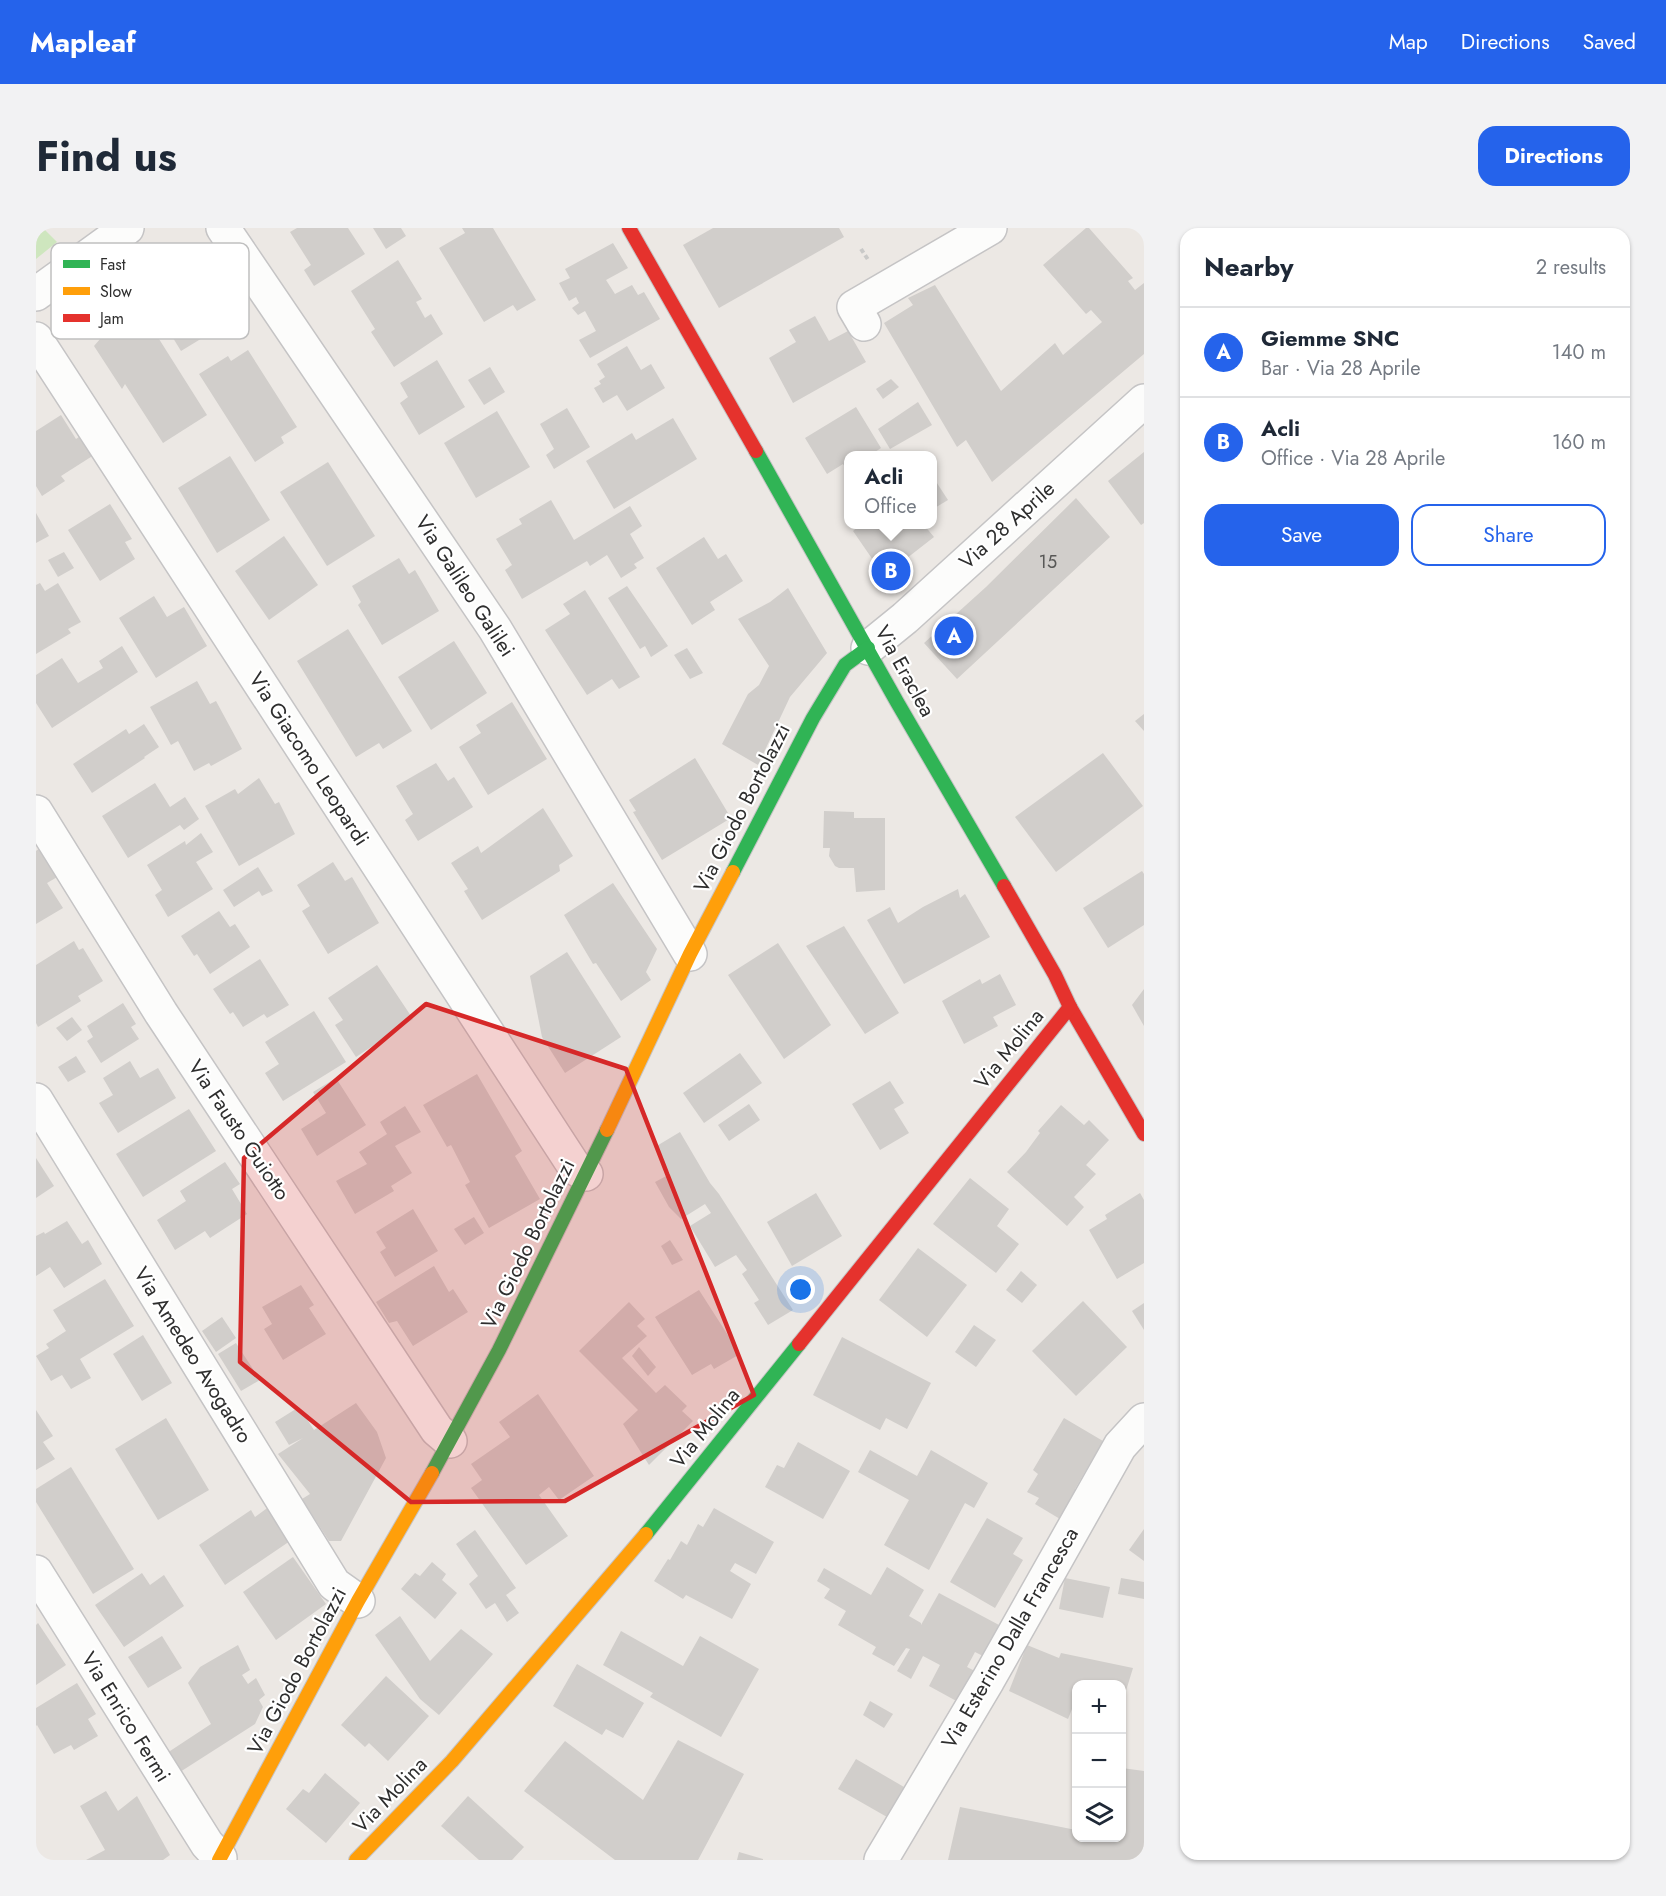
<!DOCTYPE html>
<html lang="en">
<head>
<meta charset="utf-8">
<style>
  :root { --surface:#fff; --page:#f2f2f3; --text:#1f2937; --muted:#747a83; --line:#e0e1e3; --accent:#2563eb }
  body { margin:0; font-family:Jost,sans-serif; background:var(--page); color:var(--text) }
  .controls { position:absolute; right:18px; bottom:18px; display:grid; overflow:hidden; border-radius:12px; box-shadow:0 2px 4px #0004 }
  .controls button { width:54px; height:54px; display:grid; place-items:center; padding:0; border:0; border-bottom:2px solid var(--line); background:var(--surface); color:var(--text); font:30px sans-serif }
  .you { position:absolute; left:765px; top:1062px; width:21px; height:21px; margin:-15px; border:4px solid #fff; border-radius:50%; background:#1a73e8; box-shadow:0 0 0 9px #1a73e833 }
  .badge { display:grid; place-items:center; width:39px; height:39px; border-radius:50%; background:var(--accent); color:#fff; font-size:20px; font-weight:700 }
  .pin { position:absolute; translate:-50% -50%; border:3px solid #fff; box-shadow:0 2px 6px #0006 }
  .popup { position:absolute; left:808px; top:223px; width:93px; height:78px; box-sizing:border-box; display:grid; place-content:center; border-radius:12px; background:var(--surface); filter:drop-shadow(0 2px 4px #0005); font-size:20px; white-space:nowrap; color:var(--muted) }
  .popup b { font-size:22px; color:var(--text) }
  .popup::after { content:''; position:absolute; left:50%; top:100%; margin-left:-12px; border:12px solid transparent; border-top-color:var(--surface) }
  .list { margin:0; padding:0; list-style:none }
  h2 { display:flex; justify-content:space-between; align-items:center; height:78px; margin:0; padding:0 24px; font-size:26px }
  h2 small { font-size:20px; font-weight:400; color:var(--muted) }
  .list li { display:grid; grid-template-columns:39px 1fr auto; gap:18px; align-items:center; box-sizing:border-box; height:90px; padding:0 24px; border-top:2px solid var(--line) }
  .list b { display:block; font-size:22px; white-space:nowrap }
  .list p { margin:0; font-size:20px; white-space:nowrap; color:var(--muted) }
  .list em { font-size:20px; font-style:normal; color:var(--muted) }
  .actions { display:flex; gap:12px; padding:18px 24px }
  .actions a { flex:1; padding:14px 0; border:2px solid var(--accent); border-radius:18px; text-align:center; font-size:21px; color:var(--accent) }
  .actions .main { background:var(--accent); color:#fff }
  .icon { flex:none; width:33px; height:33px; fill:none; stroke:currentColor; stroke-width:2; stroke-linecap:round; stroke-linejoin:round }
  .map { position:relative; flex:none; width:1108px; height:1632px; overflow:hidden; border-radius:18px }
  header { display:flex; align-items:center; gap:36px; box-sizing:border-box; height:84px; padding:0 30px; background:var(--accent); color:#fff }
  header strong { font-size:28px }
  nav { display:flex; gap:33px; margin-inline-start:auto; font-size:21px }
  .intro { display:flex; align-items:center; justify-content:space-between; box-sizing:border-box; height:144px; padding:0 36px }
  h1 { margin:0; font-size:42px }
  .button { padding:15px 27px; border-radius:18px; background:var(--accent); color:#fff; font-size:21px; font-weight:700 }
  main { display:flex; gap:36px; padding:0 36px }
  aside { flex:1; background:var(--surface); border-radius:18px; box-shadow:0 2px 4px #0004 }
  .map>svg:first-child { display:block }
</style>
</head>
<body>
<header>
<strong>Mapleaf</strong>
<nav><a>Map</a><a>Directions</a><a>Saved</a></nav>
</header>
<div class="intro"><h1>Find us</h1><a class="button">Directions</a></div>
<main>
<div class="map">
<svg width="1108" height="1632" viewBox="0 0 1108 1632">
  <rect width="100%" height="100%" fill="#ece8e4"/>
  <path fill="#cee6be" d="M0 0H7L21 14 0 31Z"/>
  <g fill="#d1cecb">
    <path d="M261 0H312L329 26 278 58 268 42 275 37 254 4Z"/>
    <path d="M337 0H365L370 8 350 21Z"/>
    <path d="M426 0H457L500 72 481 83 477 77 448 94 403 20 429 5Z"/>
    <path d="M677 0H803L808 9 683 80 647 17Z"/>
    <path d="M1050 0H1053L1097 50 1092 53 1099 62 1108 55V126L956 254 930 212 921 219 848 95 877 77 872 70 899 57 965 163 1019 115 1027 127 1066 94 1055 82 1050 86 1007 37Z"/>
    <path d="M577 15 592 40 570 52 579 66 596 57 602 67 608 64 624 91 554 130 543 112 560 103 549 83 542 87 536 80 543 75 540 69 533 73 523 55 534 50 529 41Z"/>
    <path d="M161 17 204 87 145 123 102 53Z"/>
    <path d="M362 32 386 71 380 74 389 90 395 86 407 106 358 139 335 104 339 101 315 63Z"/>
    <path d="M779 88 793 113 812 103 830 134 757 175 733 130 760 114 753 102Z"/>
    <path d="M93 90 107 98 123 111 171 187 127 215 89 156 86 161 58 118 78 95Z"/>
    <path d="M591 118 605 142 615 136 629 160 591 183 581 167 567 175 558 160 565 156 563 153 569 149 561 136Z"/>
    <path d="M212 122 261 199 245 209 248 215 219 234 163 146 192 128 195 133Z"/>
    <path d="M401 132 429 179 383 207 364 175 372 169 364 155Z"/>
    <path d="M454 139 469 164 448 177 432 152Z"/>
    <path d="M855 151 863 159 847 171 840 161Z"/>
    <path d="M882 174 896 197 854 221 842 201Z"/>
    <path d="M820 179 845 220 833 228H813V239L810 241 807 236 791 246 769 210Z"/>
    <path d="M531 180 554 219 518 241 510 227 518 221 504 196Z"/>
    <path d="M461 183 494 239 440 270 408 215Z"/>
    <path d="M25 187 40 211 46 207 58 227 25 248 29 253 6 268 0 258V203Z"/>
    <path d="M637 190 661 231 578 281 550 233 596 205 600 212Z"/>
    <path d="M1108 224V295L1105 297 1072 253Z"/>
    <path d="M194 228 234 292 181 325 142 260Z"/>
    <path d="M292 234 339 308 291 338 244 264Z"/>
    <path d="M897 249 912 272 897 281Z"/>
    <path d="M1040 270 1074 309 921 451 888 415 950 359Z"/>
    <path d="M515 272 538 312 594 278 606 298 594 306 608 330 598 336 601 340 585 350 571 327 554 338 551 333 486 371 469 342 476 337 460 311 486 296 483 291Z"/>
    <path d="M74 276 96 311 89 314 99 331 64 353 32 302Z"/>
    <path d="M0 285 13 308 0 315Z"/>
    <path d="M824 297H869L872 300 877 297H888L898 309 848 348 817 303Z"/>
    <path d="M248 308 282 357 233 392 199 343Z"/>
    <path d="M668 309 682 331 690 326 707 353 674 374 679 382 656 397 620 340Z"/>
    <path d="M28 324 38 340 22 349 12 332Z"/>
    <path d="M363 330 373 346 379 342 403 383 346 417 322 377 325 374 316 358Z"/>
    <path d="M4 355 9 363 22 355 45 394 32 401 35 405 0 426V357Z"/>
    <path d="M591 358 632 418 615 429 609 418 604 421 572 370Z"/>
    <path d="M752 360 791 425 754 469 722 537 686 516 712 466 723 457 733 438 702 391 734 374Z"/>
    <path d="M549 362 604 449 583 461 576 451 551 467 509 402 534 386 527 376Z"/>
    <path d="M118 368 131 389 148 379 171 418 120 450 83 390Z"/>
    <path d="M312 401 376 503 347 521 343 515 320 529 261 433Z"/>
    <path d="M418 413 451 465 395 502 362 449Z"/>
    <path d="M86 418 102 444 16 500 0 475V447L26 430 42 455 67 440 63 433Z"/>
    <path d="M651 420 667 445 654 451 638 427Z"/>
    <path d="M161 453 174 476 180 473 206 521 175 538 173 535 158 543 142 513 135 517 114 479Z"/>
    <path d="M476 474 511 531 452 567 423 519 445 505 440 497Z"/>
    <path d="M1108 486V503L1099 493Z"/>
    <path d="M108 496 123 519 108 529 109 530 56 565 37 536 90 501 93 506Z"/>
    <path d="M1067 525 1107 578 1020 644 979 589Z"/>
    <path d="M659 530 695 590 626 632 597 584 600 583 593 572Z"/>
    <path d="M400 535 412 553 418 549 437 579 382 613 369 592 377 586 360 558Z"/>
    <path d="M223 550 239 576 243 574 259 606 203 638 169 578 199 561 202 566Z"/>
    <path d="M119 555 134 579 149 569 163 591 148 602 144 597 92 630 66 588Z"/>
    <path d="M507 580 537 628 523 637 524 643 446 692 428 663 432 661 415 635 442 618 445 625Z"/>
    <path d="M788 583 818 584V590H849V662L820 664 818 640H803L799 638 793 628 794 620H787Z"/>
    <path d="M165 605 177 624 160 634 177 661 132 689 119 667 126 662 111 637 149 613 150 617Z"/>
    <path d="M5 619 23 648 11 655 27 680 0 696V623Z"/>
    <path d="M297 634 309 653 316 649 343 695 292 726 266 683 274 678 261 657Z"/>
    <path d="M222 639 237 663 226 668 223 663 198 679 187 662Z"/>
    <path d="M1106 643 1108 646V697L1072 720 1047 680Z"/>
    <path d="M577 655 621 721 610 744 615 752 585 773 560 735 557 736 528 687Z"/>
    <path d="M922 661 924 670 929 666 954 709 868 756 831 692 854 679 862 695 887 679Z"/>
    <path d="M183 683 194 699 199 696 214 719 174 746 161 726 158 728 145 708Z"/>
    <path d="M808 698 863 785 829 806 770 718Z"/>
    <path d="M38 713 43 722 47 720 67 753 42 768 45 773 2 799 0 795V737Z"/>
    <path d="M742 715 795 797 748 831 692 747Z"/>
    <path d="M531 724 585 809 529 845 506 809 494 748Z"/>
    <path d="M224 731 253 777 231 790 228 786 207 799 197 784 194 786 177 761Z"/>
    <path d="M341 737 377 791 320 829 299 797 307 792 292 770Z"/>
    <path d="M964 746 980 777 957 789 962 798 928 816 906 773 944 751 946 756Z"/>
    <path d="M1108 761V798L1096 777Z"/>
    <path d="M87 775 100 796 95 799 103 811 65 835 51 813 57 809 51 798Z"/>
    <path d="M278 783 310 834 247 873 229 845 243 836 229 814Z"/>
    <path d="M36 789 46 802 31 813 20 800Z"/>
    <path d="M704 825 726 855 668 895 647 865Z"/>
    <path d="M40 828 50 844 32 854 22 839Z"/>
    <path d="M94 833 104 850 122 840 140 870 82 905 63 875 77 867 67 850Z"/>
    <path d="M441 846 486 923 479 928 504 971 453 1000 429 957 434 954 415 917 411 919 387 877Z"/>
    <path d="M300 850 330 897 281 928 265 901 290 885 277 864Z"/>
    <path d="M854 853 868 875 858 881 873 905 844 922 816 876Z"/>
    <path d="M713 876 724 892 693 913 682 897Z"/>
    <path d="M1025 877 1048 897 1053 892 1073 912 1050 937 1060 946 1038 969 1048 979 1031 998 971 944 990 924 1004 905 1002 903Z"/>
    <path d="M369 878 385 904 359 918 376 945 355 958 358 963 319 986 300 953 331 936 323 924 351 906 344 894Z"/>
    <path d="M153 881 180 923 107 969 80 926Z"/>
    <path d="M644 904 674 955 683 966 757 1082 732 1097 718 1075 723 1072 706 1046 711 1042 700 1027 679 1039 654 998 675 985 669 976 645 991 633 979 619 954 634 946 619 919Z"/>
    <path d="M0 930 18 958 0 970Z"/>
    <path d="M189 934 204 956 196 961 211 986 174 1010 169 1003 139 1022 121 992 150 973 144 963Z"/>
    <path d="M934 950 973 981 961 998 983 1016 960 1045 897 996Z"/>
    <path d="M780 965 806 1008 756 1038 731 994Z"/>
    <path d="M1104 965 1108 972V1035L1081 1051 1053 1002 1071 991 1069 987Z"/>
    <path d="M377 981 402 1023 359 1049 344 1024 350 1020 340 1004Z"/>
    <path d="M438 989 448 1005 429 1017 418 1001Z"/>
    <path d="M31 993 46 1016 52 1012 66 1036 28 1060 14 1039 0 1048V1008L8 1004 9 1006Z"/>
    <path d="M634 1012 647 1032 636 1037 625 1018Z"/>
    <path d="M882 1020 931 1057 891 1109 843 1072Z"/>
    <path d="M398 1038 413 1064 417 1061 432 1084 377 1118 361 1093 353 1095 340 1074Z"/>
    <path d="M985 1043 1001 1057 986 1075 970 1062Z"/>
    <path d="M69 1051 98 1098 44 1131 55 1150 35 1161 26 1147 15 1153 0 1128 13 1120 10 1116 30 1103 17 1082Z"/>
    <path d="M265 1057 278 1077 273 1080 290 1106 247 1132 228 1101 236 1096 226 1079Z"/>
    <path d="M663 1062 704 1126 678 1141 675 1136 656 1147 619 1089Z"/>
    <path d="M1047 1073 1091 1119 1040 1168 996 1123Z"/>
    <path d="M593 1074 609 1091 601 1098 611 1108 586 1130 620 1165 629 1157 651 1178 646 1183 657 1193 613 1237 587 1196 602 1182 543 1123Z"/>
    <path d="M1108 1075V1102L1096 1083Z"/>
    <path d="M186 1089 200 1110 180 1124 166 1103Z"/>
    <path d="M938 1097 960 1112 940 1139 919 1124Z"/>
    <path d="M107 1107 136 1155 106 1173 77 1126Z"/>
    <path d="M806 1109 895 1155 871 1201 850 1190 844 1202 777 1167Z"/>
    <path d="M200 1115 224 1152 205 1163 182 1126Z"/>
    <path d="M603 1119 620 1139 612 1148 596 1128Z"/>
    <path d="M502 1166 558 1248 523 1272 513 1259 503 1267 532 1308 490 1337 435 1260 446 1252 435 1236 474 1209 463 1194Z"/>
    <path d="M320 1175 341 1204 350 1230 305 1313H293L266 1271 274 1266 242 1226 267 1210 253 1217 239 1194 263 1179 278 1202Z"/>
    <path d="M0 1182 17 1208 7 1214 19 1231 0 1242Z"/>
    <path d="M130 1190 173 1262 122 1292 79 1221Z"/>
    <path d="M1028 1190 1067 1213 1039 1261 1041 1263 1024 1291 999 1276 1003 1270 991 1264 1002 1246 997 1242Z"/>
    <path d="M762 1214 814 1243 787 1291 729 1259 741 1237 748 1240Z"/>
    <path d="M834 1222 881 1248 895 1222 952 1255 938 1280 929 1275 893 1342 848 1317 873 1272 822 1244Z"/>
    <path d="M35 1239 98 1341 57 1366 0 1274V1261Z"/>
    <path d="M234 1278 257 1311 189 1357 163 1317 215 1282 219 1289Z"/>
    <path d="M678 1280 738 1314 720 1346 699 1335 694 1343 715 1356 696 1391 650 1367 647 1371 618 1353 632 1331 634 1332 645 1313 651 1317 662 1296 667 1299Z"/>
    <path d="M951 1290 987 1310 977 1326 987 1332 959 1380 914 1354Z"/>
    <path d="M1108 1301V1333L1093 1322Z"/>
    <path d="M439 1302 480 1360 470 1367 483 1385 471 1394 459 1375 450 1381 433 1356 442 1348 420 1316Z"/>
    <path d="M257 1329 290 1376 240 1412 207 1364Z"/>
    <path d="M396 1334 410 1346 406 1352 421 1365 399 1391 365 1361 379 1345 384 1348Z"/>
    <path d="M851 1339 888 1362 873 1388 885 1395V1397L903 1365 963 1397 947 1428 939 1424 931 1439 941 1444 924 1475 893 1458 904 1437 887 1428 875 1451 861 1443 874 1421 870 1420 858 1438 836 1426 840 1419 802 1397 810 1383 788 1370 794 1361 781 1353 788 1340 835 1367Z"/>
    <path d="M106 1345 114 1357 128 1347 148 1378 88 1419 59 1377Z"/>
    <path d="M1029 1350 1074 1359 1067 1390 1023 1381Z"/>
    <path d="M1085 1350 1108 1354V1371L1082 1366Z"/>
    <path d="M364 1388 394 1433 425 1401 457 1426 403 1487 384 1471 339 1407Z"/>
    <path d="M2 1395 30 1437 0 1457V1397Z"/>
    <path d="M585 1403 647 1438 664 1408 723 1441 685 1509 614 1469 617 1465 567 1437Z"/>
    <path d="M126 1408 146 1440 112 1460 92 1429Z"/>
    <path d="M202 1417 214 1442 206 1447 212 1456 220 1450 229 1467 223 1472 227 1479 219 1496 144 1544 131 1525 175 1496 152 1455 164 1439Z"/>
    <path d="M991 1417 1023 1430 1025 1425 1097 1440 1089 1466H1086V1456H1040V1471L1032 1491 973 1463Z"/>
    <path d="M541 1436 608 1475 587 1510 570 1501 566 1507 517 1478Z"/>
    <path d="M350 1448 393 1488 352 1533 333 1515 329 1519 305 1497Z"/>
    <path d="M41 1455 60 1486 52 1491 62 1508 38 1522 35 1517 18 1526 1 1497 0 1498V1480Z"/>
    <path d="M834 1473 857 1486 848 1500 827 1487Z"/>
    <path d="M642 1512 708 1546 662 1632H579L488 1563 529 1513 607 1572Z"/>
    <path d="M820 1531 868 1559 851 1589 802 1561Z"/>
    <path d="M1086 1540 1108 1543V1632H912L924 1579 1040 1602V1610H1086Z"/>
    <path d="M289 1545 324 1575 290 1615 250 1581 267 1561 273 1565Z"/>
    <path d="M70 1563 82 1583 101 1568 134 1627 127 1632H50L69 1622 44 1578Z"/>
    <path d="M432 1568 488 1619 476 1632H443L405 1598Z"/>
    <path d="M703 1624 727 1631V1632H701Z"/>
  </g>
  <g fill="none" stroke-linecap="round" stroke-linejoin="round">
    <defs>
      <g id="street">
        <path d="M187 0 459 401 654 726"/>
        <path d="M0 66 91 0"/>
        <path d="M828 96 818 79 954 0"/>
        <path d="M0 111 540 941 550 946"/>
        <path d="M832 420 869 390 1108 173"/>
        <path d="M0 584 125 785 401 1202 414 1213"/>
        <path d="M0 872 298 1356 322 1373"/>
        <path d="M0 1344 171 1616 184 1630"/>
        <path d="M845 1632 952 1452 1084 1218 1108 1192"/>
      </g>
      <g id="fast">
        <path d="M720 223 861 474 968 658"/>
        <path d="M697 644 777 490 809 437 832 420"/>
        <path d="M396 1245 463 1122 571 902"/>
        <path d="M610 1306 763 1116"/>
      </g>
      <g id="slow">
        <path d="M571 902 654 726 697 644"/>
        <path d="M183 1632 322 1373 396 1245"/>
        <path d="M320 1632 416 1533 610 1306"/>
      </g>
      <g id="jam">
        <path d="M593 0 720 223"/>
        <path d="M968 658 1019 747 1034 779 1108 906"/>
        <path d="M763 1116 1034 779"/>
      </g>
    </defs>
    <use href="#street" stroke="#c5c4c5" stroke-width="36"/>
    <use href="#fast" stroke="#c5c4c5" stroke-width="16"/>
    <use href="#slow" stroke="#c5c4c5" stroke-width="16"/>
    <use href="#jam" stroke="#c5c4c5" stroke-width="16"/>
    <path stroke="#c9c9c8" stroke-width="4" stroke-dasharray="4.5 3" stroke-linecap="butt" d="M825 21 833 33"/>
    <use href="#street" stroke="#fcfcfb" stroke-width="33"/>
    <use href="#fast" stroke="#30b455" stroke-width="14"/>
    <use href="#slow" stroke="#ff9f0a" stroke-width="14"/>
    <use href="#jam" stroke="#e5322d" stroke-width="14"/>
  </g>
  <path fill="#d62828" fill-opacity="0.2" stroke="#d62828" stroke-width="4.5" stroke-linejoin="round" d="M390 776 590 841 718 1167 529 1273 375 1274 204 1134 208 930Z"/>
  <g text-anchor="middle" stroke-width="4.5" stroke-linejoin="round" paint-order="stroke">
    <g font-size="18" fill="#585857">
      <text x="1012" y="340">15</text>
    </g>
    <g font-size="21" fill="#2e2e2e" stroke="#fff">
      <text transform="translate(971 297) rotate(-42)" y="7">Via 28 Aprile</text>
      <text transform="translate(429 358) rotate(57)" y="7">Via Galileo Galilei</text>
      <text transform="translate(869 443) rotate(61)" y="7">Via Eraclea</text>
      <text transform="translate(273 531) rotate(57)" y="7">Via Giacomo Leopardi</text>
      <text transform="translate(706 580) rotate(-63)" y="7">Via Giodo Bortolazzi</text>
      <text transform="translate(973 821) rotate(-51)" y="7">Via Molina</text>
      <text transform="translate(203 902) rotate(56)" y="7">Via Fausto Guiotto</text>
      <text transform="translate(492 1016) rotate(-64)" y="7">Via Giodo Bortolazzi</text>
      <text transform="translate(157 1127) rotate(58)" y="7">Via Amedeo Avogadro</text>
      <text transform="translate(669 1200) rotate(-51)" y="7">Via Molina</text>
      <text transform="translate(974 1410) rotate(-60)" y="7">Via Esterino Dalla Francesca</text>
      <text transform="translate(261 1443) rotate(-62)" y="7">Via Giodo Bortolazzi</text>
      <text transform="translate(90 1489) rotate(58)" y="7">Via Enrico Fermi</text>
      <text transform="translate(354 1567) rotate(-46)" y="7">Via Molina</text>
    </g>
  </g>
  <rect x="15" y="15" width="198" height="96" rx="9" fill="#fff" stroke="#c0c0c0" stroke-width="1.5"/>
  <rect x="27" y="32" width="27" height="8" fill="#30b455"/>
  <rect x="27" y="59" width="27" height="8" fill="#ff9f0a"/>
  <rect x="27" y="86" width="27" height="8" fill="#e5322d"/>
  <g font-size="16" fill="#2e2e2e">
    <text x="64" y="42">Fast</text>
    <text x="64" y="69">Slow</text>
    <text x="64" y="96">Jam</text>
  </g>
</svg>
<div class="controls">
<button>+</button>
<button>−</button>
<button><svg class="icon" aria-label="layers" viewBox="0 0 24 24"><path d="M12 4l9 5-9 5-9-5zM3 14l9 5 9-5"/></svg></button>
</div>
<div class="you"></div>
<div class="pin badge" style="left:918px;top:408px">A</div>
<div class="pin badge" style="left:855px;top:343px">B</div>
<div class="popup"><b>Acli</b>Office</div>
</div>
<aside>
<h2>Nearby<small>2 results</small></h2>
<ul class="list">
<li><span class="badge">A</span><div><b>Giemme SNC</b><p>Bar · Via 28 Aprile</p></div><em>140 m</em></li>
<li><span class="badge">B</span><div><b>Acli</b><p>Office · Via 28 Aprile</p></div><em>160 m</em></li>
</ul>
<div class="actions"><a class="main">Save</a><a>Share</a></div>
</aside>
</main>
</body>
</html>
